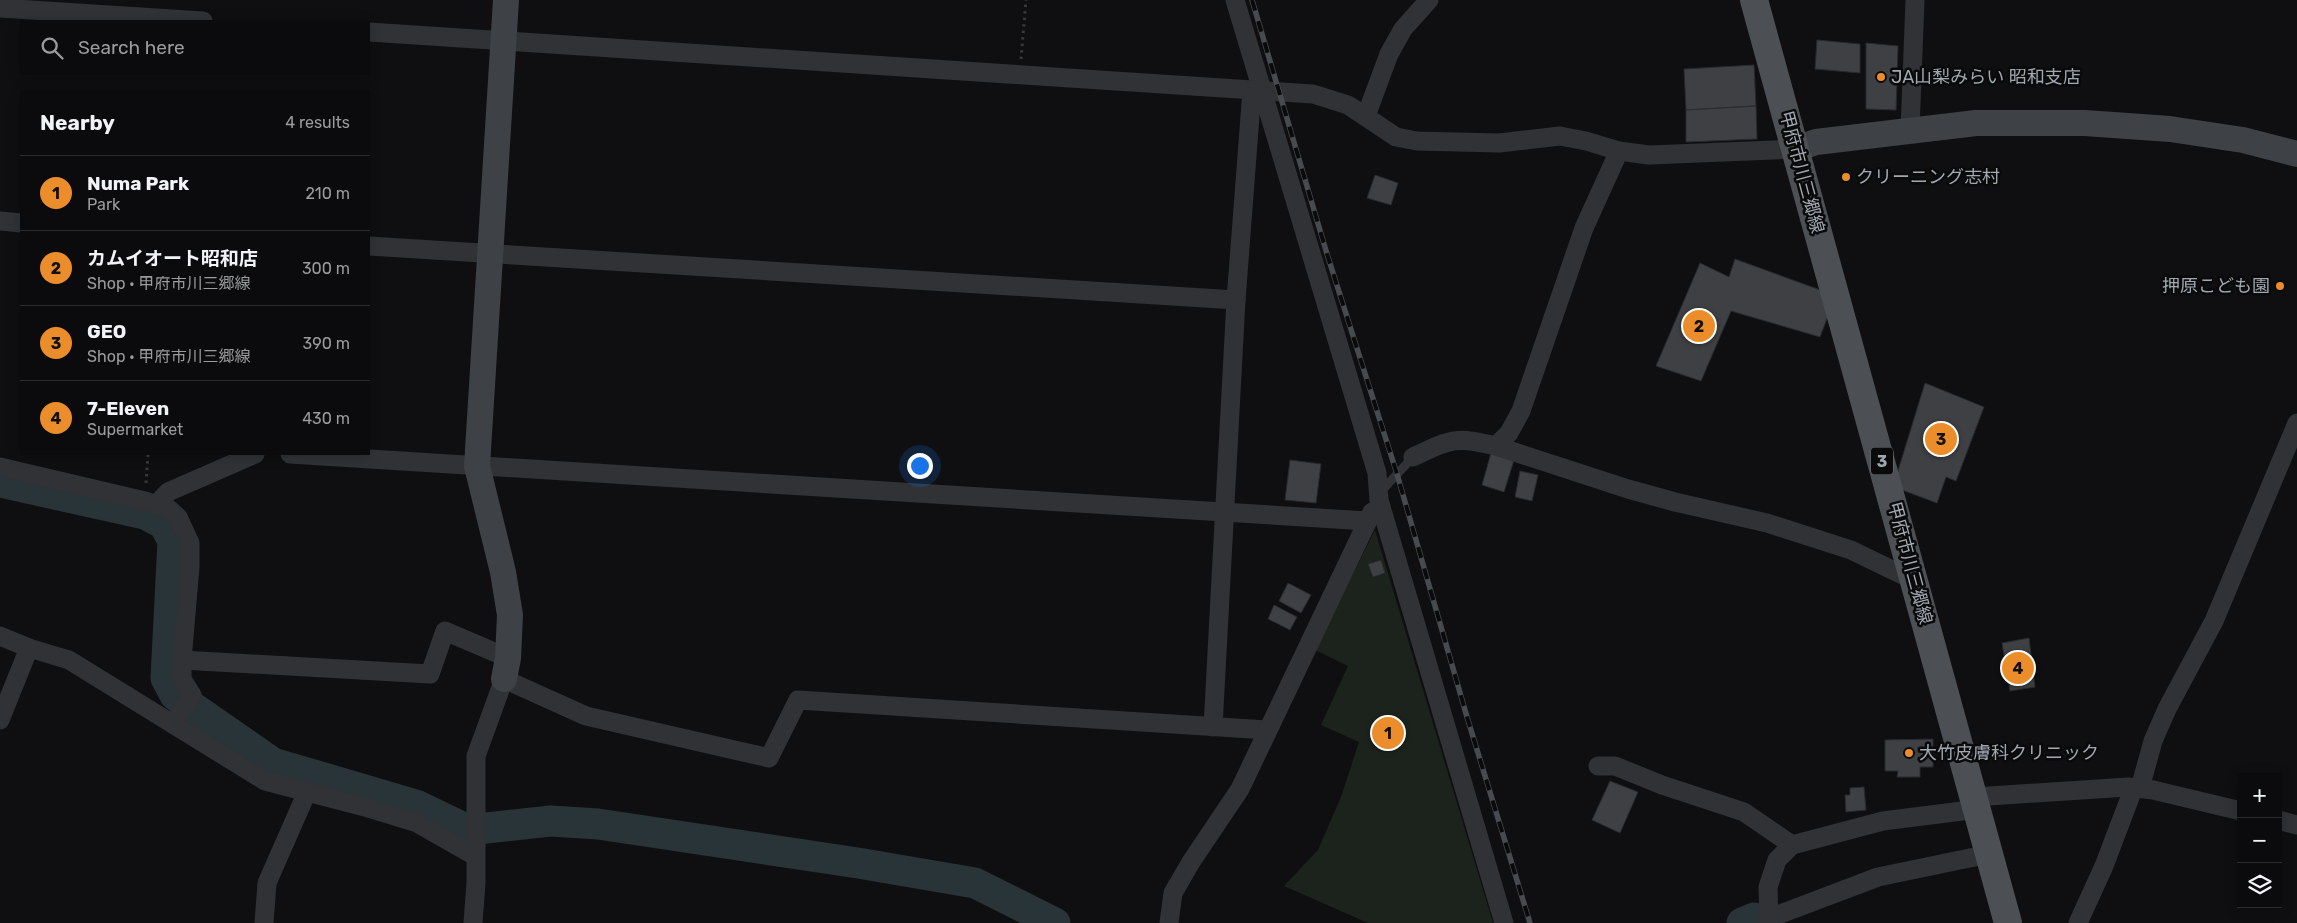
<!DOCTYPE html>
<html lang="en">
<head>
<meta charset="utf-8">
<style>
  :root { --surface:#0b0b0d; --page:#141416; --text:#f1f3f6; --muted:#9a9b9d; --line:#2b2b2e; --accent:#ec8d2c }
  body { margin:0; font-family:Rubik,"Noto Sans JP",sans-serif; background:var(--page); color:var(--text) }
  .controls { position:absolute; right:15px; bottom:15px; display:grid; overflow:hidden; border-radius:0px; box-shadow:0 2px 12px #0003 }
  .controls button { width:45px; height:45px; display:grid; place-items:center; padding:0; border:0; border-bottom:1px solid var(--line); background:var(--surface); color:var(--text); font:25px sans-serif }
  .you { position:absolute; left:919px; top:465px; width:18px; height:18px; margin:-12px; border:4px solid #fff; border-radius:50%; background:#1a73e8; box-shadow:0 0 0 8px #1a73e833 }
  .badge { display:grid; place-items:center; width:32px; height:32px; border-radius:50%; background:var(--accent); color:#111; font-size:16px; font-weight:700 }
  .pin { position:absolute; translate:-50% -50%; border:2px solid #fff; box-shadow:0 1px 5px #0006 }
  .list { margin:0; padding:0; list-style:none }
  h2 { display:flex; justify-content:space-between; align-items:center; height:65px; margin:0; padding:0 20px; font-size:21px }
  h2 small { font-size:16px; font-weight:400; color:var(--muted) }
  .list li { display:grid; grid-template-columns:32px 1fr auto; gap:15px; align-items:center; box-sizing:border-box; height:75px; padding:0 20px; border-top:1px solid var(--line) }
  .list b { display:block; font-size:19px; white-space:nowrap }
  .list p { margin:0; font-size:16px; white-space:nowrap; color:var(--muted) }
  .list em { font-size:16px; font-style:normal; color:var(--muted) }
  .icon { flex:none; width:28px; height:28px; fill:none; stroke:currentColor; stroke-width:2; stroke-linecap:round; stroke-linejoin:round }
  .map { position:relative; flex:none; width:2297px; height:923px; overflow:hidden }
  .search { position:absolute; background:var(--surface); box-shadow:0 2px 12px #0003; left:20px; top:20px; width:350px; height:55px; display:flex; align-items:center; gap:12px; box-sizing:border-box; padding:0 18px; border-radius:0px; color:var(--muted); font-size:19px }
  .panel { position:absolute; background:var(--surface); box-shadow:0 2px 12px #0003; left:20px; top:90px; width:350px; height:365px; border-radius:0px }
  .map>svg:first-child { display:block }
</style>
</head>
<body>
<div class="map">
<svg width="2297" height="923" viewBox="0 0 2297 923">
  <rect width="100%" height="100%" fill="#0f0f11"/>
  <path fill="#1c231c" d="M1375 530 1493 923H1368L1284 886 1318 850 1341 797 1359 742 1321 725 1348 666 1315 650Z"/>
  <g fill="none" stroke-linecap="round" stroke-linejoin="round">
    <g stroke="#293438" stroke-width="31">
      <path d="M0 482 145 514 164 524 173 541 166 678 175 695 273 763 416 805 468 830 551 821 598 824 858 863 975 883 1055 923"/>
      <path d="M1742 923 1754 918"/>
    </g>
  </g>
  <g fill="#3e4044" stroke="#292a2d">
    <path d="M1817 40 1860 44V73L1815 69Z"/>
    <path d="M1866 43 1898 46 1896 110 1866 109Z"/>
    <path d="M1754 65 1756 106 1686 110 1684 69Z"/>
    <path d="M1756 106 1757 139 1686 142V110Z"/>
    <path d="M1375 175 1398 183 1391 205 1367 198Z"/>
    <path d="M1735 259 1823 291 1828 316 1820 337 1731 311 1701 381 1656 366 1700 263 1729 277Z"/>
    <path d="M1925 383 1984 407 1956 481 1946 477 1937 503 1902 490 1897 474Z"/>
    <path d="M1491 453 1514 460 1504 492 1482 485Z"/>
    <path d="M1290 460 1321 464 1316 503 1285 500Z"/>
    <path d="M1520 471 1538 475 1532 501 1515 497Z"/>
    <path d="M1381 560 1385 573 1373 577 1368 564Z"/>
    <path d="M1288 583 1311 595 1301 613 1279 601Z"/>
    <path d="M1274 605 1297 617 1290 630 1268 619Z"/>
    <path d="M2029 638 2035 687 2010 691 2002 643Z"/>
    <path d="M1933 739V767H1920V777H1897L1898 771H1885V740Z"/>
    <path d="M1610 781 1638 792 1620 833 1592 820Z"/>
    <path d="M1864 787 1866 810 1846 812 1845 795H1850V788Z"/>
  </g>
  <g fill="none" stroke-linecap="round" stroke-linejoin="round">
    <g stroke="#36393c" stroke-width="3" stroke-dasharray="2.5 4" stroke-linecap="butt">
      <path d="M1021 59 1026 0"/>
      <path d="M146 483 148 454"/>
    </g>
    <path stroke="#303235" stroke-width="9" d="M1385 487 1413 457"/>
    <g stroke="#303235" stroke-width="19">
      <path d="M1235 0 1377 473 1379 500 1504 923"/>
      <path d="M0 8 203 21"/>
      <path d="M369 32 1313 94 1348 105 1396 137 1417 141 1499 143 1560 136 1586 141 1619 151 1649 155 1796 149"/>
      <path d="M1366 116 1389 54 1403 29 1429 0"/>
      <path d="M1910 130 1915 0"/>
      <path d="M0 221 21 223"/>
      <path d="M369 246 1236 300"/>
      <path d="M1496 446 1628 489 1675 502 1767 523 1851 550 1915 581"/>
      <path d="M290 454 1367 521"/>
      <path d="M1413 457C1451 439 1455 436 1496 446L1509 433 1521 411 1584 228 1619 151"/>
      <path d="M0 467 145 501 169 509 178 517 190 543V567L182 660V679L192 695 173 724"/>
      <path d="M156 505 168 492 255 454"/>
      <path d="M0 636 29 648 69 660 265 781 365 807 417 823 475 856"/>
      <path d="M182 660 430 674 445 631 508 658"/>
      <path d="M0 720 29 648"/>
      <path d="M1213 727 1236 300 1252 90"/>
      <path d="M1598 766H1615L1662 785 1744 812 1792 845 1883 821 1978 809"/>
      <path d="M2140 788 2153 741 2167 709 2214 621 2297 423"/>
      <path d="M1974 797 2128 787 2153 790 2241 811"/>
      <path d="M2278 820 2297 825"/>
      <path d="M1767 919 1878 877 1989 854"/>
      <path d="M264 923 267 883 307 792"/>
      <path d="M473 923 476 883V756L504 679 586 716 769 758 798 700 1267 730"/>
      <path d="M1169 923 1173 893 1191 862 1240 789 1372 512"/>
      <path d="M1769 923 1768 887 1777 860 1792 845"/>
      <path d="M2078 923 2104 866 2134 787"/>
    </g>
    <g stroke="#3e4145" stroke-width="26">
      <path d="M1796 149 1816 142 1976 123H2085L2170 129 2243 140 2297 154"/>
      <path d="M504 679 508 658 510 615 503 572 477 466 506 0"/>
    </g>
    <path stroke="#4c4f54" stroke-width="28" d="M1754 0 2008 923"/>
    <defs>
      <path id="rail" d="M1252 0 1327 254 1397 474 1467 717 1530 923"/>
    </defs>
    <use href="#rail" stroke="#474a4e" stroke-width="5.5"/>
    <use href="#rail" stroke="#0a0a0b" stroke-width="4" stroke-dasharray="11" stroke-linecap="butt"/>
  </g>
  <g fill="#ec8d2c" stroke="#0a0a0b" stroke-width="2">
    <circle cx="1881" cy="77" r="5"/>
    <circle cx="1846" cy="177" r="5"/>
    <circle cx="2280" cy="286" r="5"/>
    <circle cx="1909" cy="753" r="5"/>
  </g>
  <g text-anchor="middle" stroke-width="5" stroke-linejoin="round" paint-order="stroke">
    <rect fill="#0a0a0b" stroke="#74797f" stroke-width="1" x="1871" y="447.5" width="22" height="27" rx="4"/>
    <g font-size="16" font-weight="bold" fill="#a1a8b1">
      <text x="1882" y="467">3</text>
    </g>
    <g font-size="18" fill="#a1a8b1" stroke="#0a0a0b" text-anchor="start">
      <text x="1891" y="83">JA山梨みらい 昭和支店</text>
      <text x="1856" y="183">クリーニング志村</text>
      <text x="2270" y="292" text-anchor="end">押原こども園</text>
      <text x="1919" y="759">大竹皮膚科クリニック</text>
    </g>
    <g font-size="18" fill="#a1a8b1" stroke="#0a0a0b">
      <text transform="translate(1802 172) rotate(75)" y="6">甲府市川三郷線</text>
      <text transform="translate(1910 563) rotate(75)" y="6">甲府市川三郷線</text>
    </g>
  </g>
</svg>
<div class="controls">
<button>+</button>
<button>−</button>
<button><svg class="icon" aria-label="layers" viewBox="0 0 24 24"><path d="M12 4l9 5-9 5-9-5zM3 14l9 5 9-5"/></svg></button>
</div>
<div class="you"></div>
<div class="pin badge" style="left:1388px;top:733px">1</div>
<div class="pin badge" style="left:1699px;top:326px">2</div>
<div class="pin badge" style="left:1941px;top:439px">3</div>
<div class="pin badge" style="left:2018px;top:668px">4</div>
<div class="search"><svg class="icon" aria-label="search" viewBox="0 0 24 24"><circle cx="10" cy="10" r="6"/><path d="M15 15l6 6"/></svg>Search here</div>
<section class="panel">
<h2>Nearby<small>4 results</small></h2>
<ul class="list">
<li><span class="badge">1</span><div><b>Numa Park</b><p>Park</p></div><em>210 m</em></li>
<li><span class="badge">2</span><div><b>カムイオート昭和店</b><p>Shop · 甲府市川三郷線</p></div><em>300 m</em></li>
<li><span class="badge">3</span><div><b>GEO</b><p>Shop · 甲府市川三郷線</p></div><em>390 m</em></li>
<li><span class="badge">4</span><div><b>7-Eleven</b><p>Supermarket</p></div><em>430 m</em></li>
</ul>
</section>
</div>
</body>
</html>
